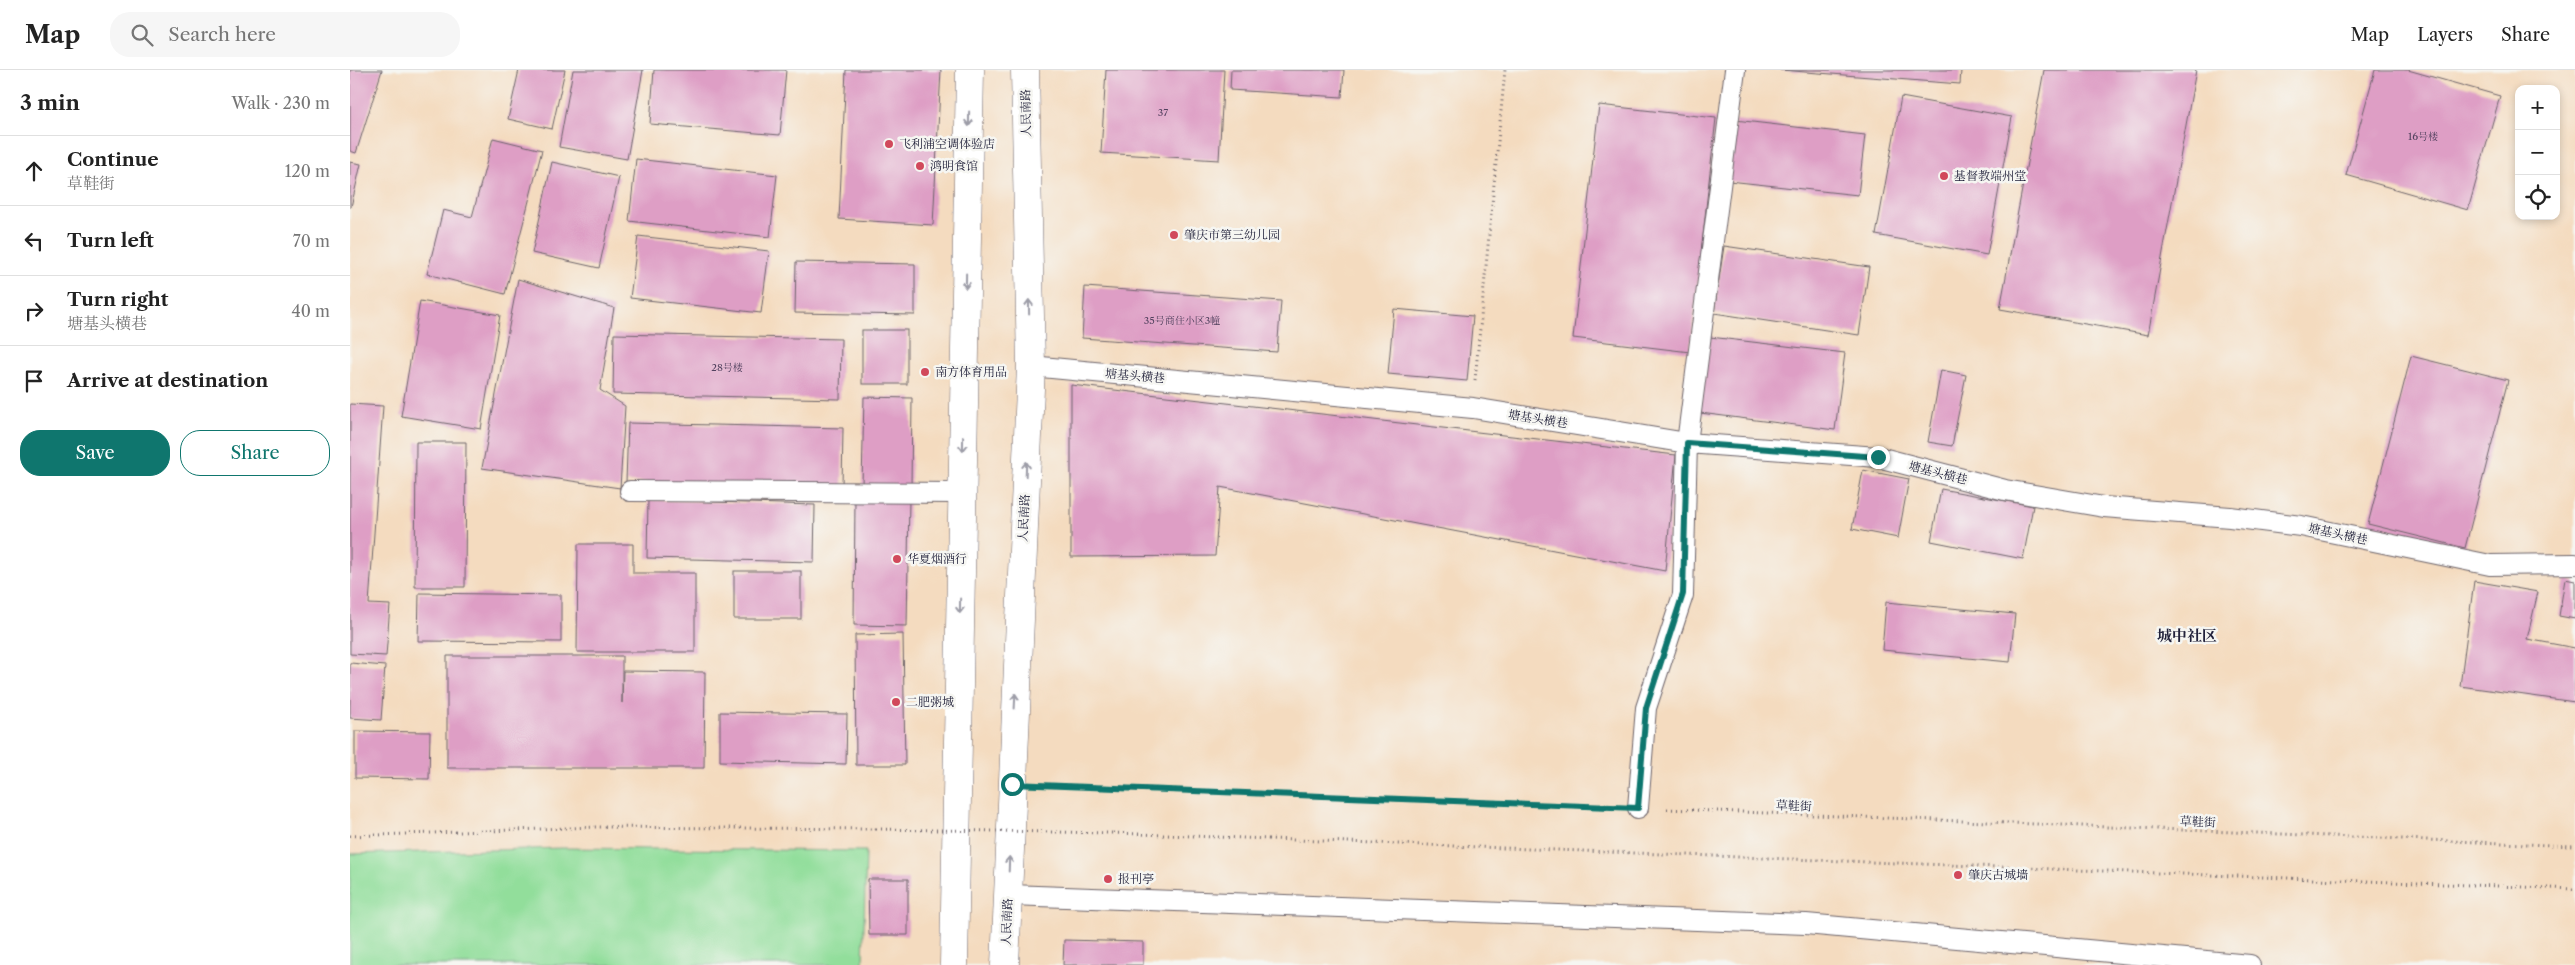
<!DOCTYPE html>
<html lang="en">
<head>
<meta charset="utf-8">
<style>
  :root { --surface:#fff; --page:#f6f6f6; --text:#222; --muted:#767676; --line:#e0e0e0; --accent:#0f766e }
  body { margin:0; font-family:"Libre Caslon Text","Noto Serif SC",serif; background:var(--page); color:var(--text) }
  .controls { position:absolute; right:15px; top:15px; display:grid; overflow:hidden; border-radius:10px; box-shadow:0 2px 8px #0003 }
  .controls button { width:45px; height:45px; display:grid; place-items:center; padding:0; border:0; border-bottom:1px solid var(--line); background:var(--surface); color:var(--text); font:25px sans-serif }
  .stop { position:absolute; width:15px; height:15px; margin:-11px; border:4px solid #0f766e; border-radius:50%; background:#fff }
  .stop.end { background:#0f766e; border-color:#fff; box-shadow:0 1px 5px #0008 }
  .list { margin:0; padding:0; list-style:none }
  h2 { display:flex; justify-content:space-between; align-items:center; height:65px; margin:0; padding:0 20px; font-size:21px }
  h2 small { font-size:16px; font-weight:400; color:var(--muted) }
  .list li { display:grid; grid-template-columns:32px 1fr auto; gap:15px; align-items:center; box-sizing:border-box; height:70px; padding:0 20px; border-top:1px solid var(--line) }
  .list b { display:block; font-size:19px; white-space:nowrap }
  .list p { margin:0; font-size:16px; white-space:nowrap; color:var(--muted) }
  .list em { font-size:16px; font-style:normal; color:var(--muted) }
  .actions { display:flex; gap:10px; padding:15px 20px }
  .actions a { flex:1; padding:11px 0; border:1px solid var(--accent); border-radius:20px; text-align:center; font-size:18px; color:var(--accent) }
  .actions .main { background:var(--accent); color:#fff }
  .icon { flex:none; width:28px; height:28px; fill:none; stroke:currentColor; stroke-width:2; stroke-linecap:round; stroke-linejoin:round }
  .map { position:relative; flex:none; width:2225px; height:895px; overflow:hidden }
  header { display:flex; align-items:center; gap:30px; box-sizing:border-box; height:70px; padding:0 25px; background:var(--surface); border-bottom:1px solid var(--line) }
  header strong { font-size:24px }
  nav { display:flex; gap:28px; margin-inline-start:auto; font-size:18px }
  .search { width:350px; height:45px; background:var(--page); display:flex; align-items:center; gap:12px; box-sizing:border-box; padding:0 18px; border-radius:20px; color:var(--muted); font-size:19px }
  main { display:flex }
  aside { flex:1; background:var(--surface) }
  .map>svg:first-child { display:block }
</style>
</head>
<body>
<header>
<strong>Map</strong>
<div class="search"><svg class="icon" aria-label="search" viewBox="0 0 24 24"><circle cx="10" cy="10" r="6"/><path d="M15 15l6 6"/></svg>Search here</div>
<nav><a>Map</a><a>Layers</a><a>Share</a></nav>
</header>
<main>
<aside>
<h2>3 min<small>Walk · 230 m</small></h2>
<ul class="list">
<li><svg class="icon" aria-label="ahead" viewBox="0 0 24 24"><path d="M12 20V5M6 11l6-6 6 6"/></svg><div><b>Continue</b><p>草鞋街</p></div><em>120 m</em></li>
<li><svg class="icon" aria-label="left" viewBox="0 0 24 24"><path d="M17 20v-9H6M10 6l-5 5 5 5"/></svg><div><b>Turn left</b></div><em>70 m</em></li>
<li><svg class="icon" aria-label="right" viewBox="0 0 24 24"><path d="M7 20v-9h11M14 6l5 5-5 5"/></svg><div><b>Turn right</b><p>塘基头横巷</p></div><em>40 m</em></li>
<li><svg class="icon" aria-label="arrive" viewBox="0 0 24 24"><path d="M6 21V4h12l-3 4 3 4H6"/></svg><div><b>Arrive at destination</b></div></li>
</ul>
<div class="actions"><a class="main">Save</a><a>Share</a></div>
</aside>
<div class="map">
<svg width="2225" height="895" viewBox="0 0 2225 895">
  <rect width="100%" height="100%" fill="#f6f6f2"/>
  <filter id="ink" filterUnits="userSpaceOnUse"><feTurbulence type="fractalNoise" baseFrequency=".02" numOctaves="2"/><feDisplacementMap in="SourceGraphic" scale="10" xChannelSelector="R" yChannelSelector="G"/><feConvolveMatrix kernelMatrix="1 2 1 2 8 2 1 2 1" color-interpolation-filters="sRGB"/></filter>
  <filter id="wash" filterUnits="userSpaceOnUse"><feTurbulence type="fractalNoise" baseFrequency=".0096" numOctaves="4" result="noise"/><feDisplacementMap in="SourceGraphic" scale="20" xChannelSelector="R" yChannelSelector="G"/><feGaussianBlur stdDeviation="1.12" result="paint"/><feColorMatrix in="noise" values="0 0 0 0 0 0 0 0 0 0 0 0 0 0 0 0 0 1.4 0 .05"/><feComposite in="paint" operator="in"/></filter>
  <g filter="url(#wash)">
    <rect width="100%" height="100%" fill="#f4dbbf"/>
    <path fill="#92de9b" stroke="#5a806b" d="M213 778 516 781 513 895H0V784Z"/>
    <g id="blocks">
      <g fill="#de9ec5">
        <path d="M0 0H32L6 83 0 81Z"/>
        <path d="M169 0H215L202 59 158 49Z"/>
        <path d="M223 0H293L277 89 209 77Z"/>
        <path d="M304 0H436L430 65 300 54Z"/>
        <path d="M496 0H591L583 155 489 149Z"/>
        <path d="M756 0H874L869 90 751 83Z"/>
        <path d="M881 0H994L992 27 880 20Z"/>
        <path d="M1430 0H1611L1610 14Z"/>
        <path d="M1694 0H1846L1798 265 1650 239Z"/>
        <path d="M2025 0H2058L2150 26 2118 140 1996 105Z"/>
        <path d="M1551 27 1662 47 1637 185 1526 165Z"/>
        <path d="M1249 35 1366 48 1340 282 1223 268Z"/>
        <path d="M1385 50 1515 65 1508 125 1379 111Z"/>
        <path d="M143 68 192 80 155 224 77 204 93 140 122 147Z"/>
        <path d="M286 89 427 105 420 167 279 151Z"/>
        <path d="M0 92 11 94 1 137H0Z"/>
        <path d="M202 92 269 107 249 198 182 183Z"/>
        <path d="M288 166 419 181 411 243 280 228Z"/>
        <path d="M1374 176 1519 197 1509 265 1364 243Z"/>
        <path d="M446 192 565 194V245L445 243Z"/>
        <path d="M168 209 264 238 250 320 275 336 270 418 132 398Z"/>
        <path d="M735 217 931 231 927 282 732 268Z"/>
        <path d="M70 231 150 245 131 359 51 346Z"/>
        <path d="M1044 239 1123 246 1117 311 1038 304Z"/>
        <rect x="512" y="260" width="45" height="54"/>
        <path d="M264 264 491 269 490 329 263 324Z"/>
        <path d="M1360 267 1495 283 1485 360 1350 343Z"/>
        <path d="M2061 286 2158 310 2115 478 2018 454Z"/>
        <path d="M1591 300 1616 305 1602 376 1578 372Z"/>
        <path d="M721 315 1326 385 1315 501 870 417 865 486 721 487Z"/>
        <path d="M514 327 562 328 561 417 512 415Z"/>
        <path d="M0 334 33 336 19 534 40 535 36 586 0 584Z"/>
        <path d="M278 353 493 358 492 417 276 412Z"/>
        <path d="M66 372H116L115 517H65Z"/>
        <path d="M1513 400 1559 409 1548 468 1502 459Z"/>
        <path d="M1591 419 1683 436 1673 489 1581 471Z"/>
        <path d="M505 429H559L557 556 504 555Z"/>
        <path d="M298 430 465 435 464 492 297 488Z"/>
        <path d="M228 474H283V503H345V582H227Z"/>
        <rect x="384" y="501" width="67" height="48"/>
        <path d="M2215 509 2225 511V549L2209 546Z"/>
        <path d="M2124 511 2188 522 2177 569 2225 578V632L2110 616Z"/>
        <path d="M69 523 211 525V572L68 571Z"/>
        <path d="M1536 532 1665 544 1660 592 1532 580Z"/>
        <path d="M553 564 555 695H506L505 565Z"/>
        <path d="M97 586H272V633L273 601 355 602 354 698H97Z"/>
        <path d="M0 593 35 596 31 650 0 648Z"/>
        <path d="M370 642 497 644 496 694 370 691Z"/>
        <path d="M5 661 80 662 79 709 5 708Z"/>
        <path d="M518 809H558V865H519Z"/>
        <path d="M714 870 793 872V895H713Z"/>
      </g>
    </g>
  </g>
  <g filter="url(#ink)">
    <use href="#blocks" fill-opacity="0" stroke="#6c6369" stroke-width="1"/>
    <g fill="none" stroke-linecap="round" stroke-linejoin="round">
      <defs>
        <g id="service">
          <path d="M681 296 1123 338 1337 373 1528 387 1655 420 1754 437 1880 447 1951 456 2140 495 2225 494"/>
          <path d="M280 421 612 423"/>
          <path d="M1288 738 1296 638 1333 525 1337 373 1385 0"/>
          <path d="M658 825 1456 854 1900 895"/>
        </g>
        <g id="secondary">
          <path d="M604 895 620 0"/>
          <path d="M655 895 681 296 675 0"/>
        </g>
      </defs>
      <use href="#service" stroke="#6c6369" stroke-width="22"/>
      <use href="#secondary" stroke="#6c6369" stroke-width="29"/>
      <g stroke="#6c6369" stroke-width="3" stroke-dasharray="1 4" stroke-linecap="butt">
        <path d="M1125 310 1155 0"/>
        <path d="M695 715 1261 737"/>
        <path d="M1317 739 2225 776"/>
        <path d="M763 763 2225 819"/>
        <path d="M0 766 245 757 526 759"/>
      </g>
      <use href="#service" stroke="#fff" stroke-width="20"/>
      <use href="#secondary" stroke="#fff" stroke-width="28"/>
      <path stroke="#6c6369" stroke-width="3" stroke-dasharray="1 4" stroke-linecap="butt" d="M526 759 763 763"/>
    </g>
    <defs><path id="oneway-shaft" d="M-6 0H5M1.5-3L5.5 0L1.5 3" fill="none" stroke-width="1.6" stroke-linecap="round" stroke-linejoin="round" transform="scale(1.25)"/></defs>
    <g stroke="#9c9ca7">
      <use href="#oneway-shaft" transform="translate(619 49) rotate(91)"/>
      <use href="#oneway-shaft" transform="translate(616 211) rotate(91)"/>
      <use href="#oneway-shaft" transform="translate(679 237) rotate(-91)"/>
      <use href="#oneway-shaft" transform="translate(613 374) rotate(91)"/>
      <use href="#oneway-shaft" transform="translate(676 399) rotate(-87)"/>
      <use href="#oneway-shaft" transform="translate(610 536) rotate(91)"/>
      <use href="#oneway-shaft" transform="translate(665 631) rotate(-87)"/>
      <use href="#oneway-shaft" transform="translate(659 794) rotate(-88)"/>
    </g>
  </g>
  <g fill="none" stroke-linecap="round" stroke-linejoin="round" filter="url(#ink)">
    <path stroke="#0f766e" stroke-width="6" d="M662 714 1288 738 1296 638 1333 524 1337 373 1528 387"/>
  </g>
  <g fill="#d1495b" stroke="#f6f6f2" stroke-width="2">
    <circle cx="539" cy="74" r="5"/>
    <circle cx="570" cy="96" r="5"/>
    <circle cx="1594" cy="106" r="5"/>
    <circle cx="824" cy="165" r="5"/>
    <circle cx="575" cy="302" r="5"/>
    <circle cx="547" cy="489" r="5"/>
    <circle cx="546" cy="632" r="5"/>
    <circle cx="1608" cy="805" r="5"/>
    <circle cx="758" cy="809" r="5"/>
  </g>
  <g text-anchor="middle" stroke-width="5" stroke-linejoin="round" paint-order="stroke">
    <g font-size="10" fill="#51415e">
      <text x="813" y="46">37</text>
      <text x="2073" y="70">16号楼</text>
      <text x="832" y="254">35号商住小区3幢</text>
      <text x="377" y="301">28号楼</text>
    </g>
    <g font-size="12" fill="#22223b" stroke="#f6f6f2">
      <text transform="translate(676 43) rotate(-91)" y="4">人民南路</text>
      <text transform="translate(785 306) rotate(5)" y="4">塘基头横巷</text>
      <text transform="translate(1188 349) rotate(9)" y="4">塘基头横巷</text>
      <text transform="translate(1588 403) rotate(14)" y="4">塘基头横巷</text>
      <text transform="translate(674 448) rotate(-87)" y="4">人民南路</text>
      <text transform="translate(1988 464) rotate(12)" y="4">塘基头横巷</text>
      <text transform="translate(1444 736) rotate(2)" y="4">草鞋街</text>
      <text transform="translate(1848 752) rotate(2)" y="4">草鞋街</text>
      <text transform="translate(657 852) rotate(-88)" y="4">人民南路</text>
    </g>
    <g font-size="12" fill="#22223b" stroke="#f6f6f2" text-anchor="start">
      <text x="549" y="78">飞利浦空调体验店</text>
      <text x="580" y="100">鸿明食馆</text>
      <text x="1604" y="110">基督教端州堂</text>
      <text x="834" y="169">肇庆市第三幼儿园</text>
      <text x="585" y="306">南方体育用品</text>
      <text x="557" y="493">华夏烟酒行</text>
      <text x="556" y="636">二肥粥城</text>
      <text x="1618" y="809">肇庆古城墙</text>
      <text x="768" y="813">报刊亭</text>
    </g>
    <g font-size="15" font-weight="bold" fill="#22223b" stroke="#f6f6f2">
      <text x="1837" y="571">城中社区</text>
    </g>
  </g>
</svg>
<div class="controls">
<button>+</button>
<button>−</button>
<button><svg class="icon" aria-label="locate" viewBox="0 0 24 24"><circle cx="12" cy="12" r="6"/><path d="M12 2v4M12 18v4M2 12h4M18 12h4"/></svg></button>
</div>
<div class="stop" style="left:662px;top:714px"></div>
<div class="stop end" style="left:1528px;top:387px"></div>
</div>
</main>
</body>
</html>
